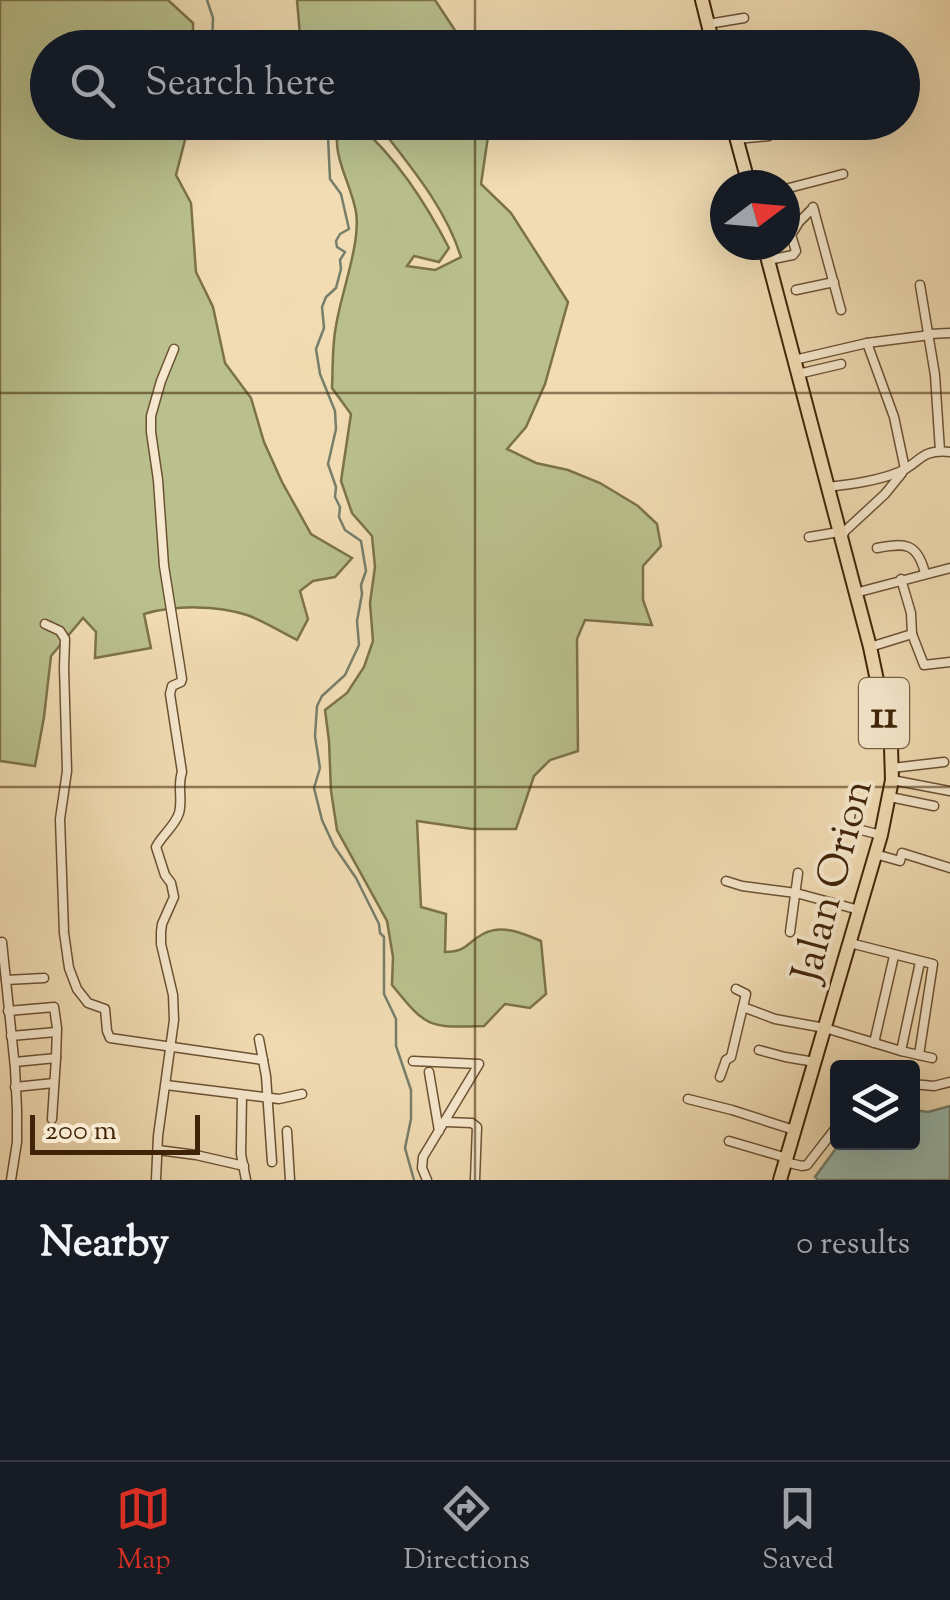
<!DOCTYPE html>
<html lang="en">
<head>
<meta charset="utf-8">
<style>
  :root { --surface:#171b24; --page:#20242c; --text:#f1f3f6; --muted:#9ea1a6; --line:#363941; --accent:#d93025 }
  body { margin:0; font-family:"Sorts Mill Goudy",serif; background:var(--page); color:var(--text) }
  .controls { position:absolute; right:30px; bottom:30px; display:grid; overflow:hidden; border-radius:10px; box-shadow:0 10px 40px #0002 }
  .controls button { width:90px; height:90px; display:grid; place-items:center; padding:0; border:0; border-bottom:2px solid var(--line); background:var(--surface); color:var(--text); font:50px sans-serif }
  .compass { position:absolute; left:710px; top:170px; width:90px; height:90px; border-radius:50%; background:var(--surface); box-shadow:0 10px 40px #0002; rotate:74deg }
  .scale { position:absolute; left:30px; bottom:25px; width:170px; box-sizing:border-box; padding-left:10px; border:5px solid #402407; border-top:0; font-size:28px; line-height:35px; white-space:nowrap; color:#402407; -webkit-text-stroke:8px #f6e8ce; paint-order:stroke }
  .list { margin:0; padding:0; list-style:none }
  h2 { display:flex; justify-content:space-between; align-items:center; height:130px; margin:0; padding:0 40px; font-size:42px }
  h2 small { font-size:32px; font-weight:400; color:var(--muted) }
  .icon { flex:none; width:55px; height:55px; fill:none; stroke:currentColor; stroke-width:2; stroke-linecap:round; stroke-linejoin:round }
  .map { position:relative; flex:none; width:950px; height:1180px; overflow:hidden }
  .search { position:absolute; background:var(--surface); box-shadow:0 10px 40px #0002; left:30px; right:30px; top:30px; height:110px; display:flex; align-items:center; gap:25px; box-sizing:border-box; padding:0 35px; border-radius:55px; color:var(--muted); font-size:38px }
  .sheet { height:280px; background:var(--surface) }
  nav { display:flex; justify-content:space-around; align-items:center; box-sizing:border-box; height:140px; border-top:2px solid var(--line); background:var(--surface); font-size:28px; color:var(--muted) }
  nav a { display:grid; justify-items:center; gap:5px }
  nav .on { color:var(--accent) }
  .map>svg:first-child { display:block }
</style>
</head>
<body>
<div class="map">
<svg width="950" height="1180" viewBox="0 0 950 1180">
  <rect width="100%" height="100%" fill="#f1dcb3"/>
  <filter id="stains"><feTurbulence type="fractalNoise" baseFrequency=".002" numOctaves="4"/><feColorMatrix values="0 0 0 0 .2 0 0 0 0 .09 0 0 0 0 .02 0 0 0 .5 -.17"/></filter>
  <radialGradient id="worn" r=".72"><stop offset=".6" stop-color="#630" stop-opacity="0"/><stop offset="1" stop-color="#630" stop-opacity=".3"/></radialGradient>
  <g fill="#b9c08d" stroke="#7c724a" stroke-width="2.5">
    <path d="M0 0H168L193 23V47L48 48V122L193 123 186 136 176 175 191 203 196 272 213 307 225 363 251 398 264 442 282 482 311 534 352 558 335 577 313 581 300 591 308 619 297 640C281 632 264 621 247 615 217 605 174 605 144 614L151 648 95 658 96 632 83 618 51 656 44 717 35 766 0 761Z"/>
    <path d="M297 0H435L466 47H301Z"/>
    <path d="M339 123H357C397 159 424 200 449 248L439 262 414 256 407 266 435 270 461 257C445 206 409 165 377 123H490L481 184 511 213 568 302 545 384 526 427 507 449 536 463 568 470 600 483 638 506 657 524 661 546 643 566V600L652 625 585 620 577 639 578 751 550 760 534 776 516 829H472L417 821 421 907 446 914 445 952C467 952 466 943 483 934 502 924 522 933 541 941L546 994 530 1008 505 1004 484 1026C428 1028 427 1028 392 985L393 957 387 921 337 830 331 791 329 741 325 710 347 693 364 667 373 641 370 603 375 567 372 536 352 513 341 481 351 414 332 388C333 368 332 346 336 326 341 293 361 243 356 212 351 182 330 155 339 123Z"/>
  </g>
  <path fill="#9bbbae" stroke="#777f6b" stroke-width="2.5" d="M950 1106V1180H818L815 1177 840 1143 912 1142 913 1110 928 1112Z"/>
  <g fill="none" stroke-linecap="round" stroke-linejoin="round">
    <g stroke="#777f6b" stroke-width="2.5">
      <path d="M207 0 213 18 212 44 215 48"/>
      <path d="M311 122 324 130 328 137 330 179 341 194 349 229 340 234 336 241 337 247 345 252 340 260 341 269 336 288 326 297 322 307 324 328 316 349 320 374 335 411 336 429 328 464 336 487 335 497 340 507 339 517 345 530 361 541 366 571 361 585 362 594 357 621 359 645 345 675 322 696 317 706 315 736 320 768 314 788 322 820 334 846 356 878 379 924 380 933 384 937V994L396 1019V1046L411 1090V1119L405 1148 414 1180"/>
    </g>
    <defs>
      <g id="minor">
        <path d="M708 24 744 18"/>
        <path d="M736 139 769 136"/>
        <path d="M785 189 843 174"/>
        <path d="M813 207 841 310"/>
        <path d="M768 260 793 255 796 251 791 235 799 222 811 210 814 211"/>
        <path d="M920 285 935 375 940 451"/>
        <path d="M796 290 834 282"/>
        <path d="M929 334 950 333"/>
        <path d="M867 343 894 417 905 469"/>
        <path d="M794 360 867 343 930 335"/>
        <path d="M798 374 841 364"/>
        <path d="M828 487C852 484 877 481 899 472 921 463 919 449 950 452"/>
        <path d="M809 537 839 532"/>
        <path d="M841 539 845 531 885 494 902 473"/>
        <path d="M877 548C905 543 917 542 925 573"/>
        <path d="M901 579 911 613 912 634 924 665 950 662"/>
        <path d="M855 593 950 568"/>
        <path d="M45 624 60 631 65 639 64 668 67 771 60 819 64 933 69 968 77 989 88 1003 105 1009 107 1031 110 1038 263 1060"/>
        <path d="M870 647 912 634"/>
        <path d="M892 768 944 762"/>
        <path d="M892 780 950 791"/>
        <path d="M890 797 934 806"/>
        <path d="M851 810 849 827 881 835"/>
        <path d="M875 854 900 861 902 853 950 868"/>
        <path d="M726 881 742 886 796 893 859 910"/>
        <path d="M790 932 798 873"/>
        <path d="M2 942 15 1068 17 1110V1142L11 1180"/>
        <path d="M850 943 933 964 919 1055"/>
        <path d="M6 980 44 978"/>
        <path d="M743 1007 775 1019 825 1028 901 1051 932 1058"/>
        <path d="M8 1011 54 1007 57 1028 56 1058"/>
        <path d="M11 1036 56 1032"/>
        <path d="M259 1039 266 1076 272 1162"/>
        <path d="M874 1043 894 956"/>
        <path d="M759 1050 785 1057 815 1062"/>
        <path d="M901 1051 920 962"/>
        <path d="M413 1061 479 1064 423 1157 422 1168 427 1180"/>
        <path d="M15 1062 56 1058 52 1119"/>
        <path d="M429 1072 439 1131"/>
        <path d="M720 1077 726 1060 731 1057 746 994 736 989"/>
        <path d="M912 1084 934 1086 950 1082"/>
        <path d="M166 1085 279 1099 302 1094"/>
        <path d="M15 1087 54 1083"/>
        <path d="M242 1095 241 1154 246 1180"/>
        <path d="M688 1099 732 1110 794 1130"/>
        <path d="M446 1122 472 1123 477 1127 475 1180"/>
        <path d="M287 1131 290 1180"/>
        <path d="M729 1141 787 1158"/>
        <path d="M158 1150 196 1155 244 1166"/>
        <path d="M785 1162 802 1166 807 1165 838 1125"/>
        <path d="M156 1180 158 1136 174 1020 173 995 161 944V932L162 924 174 897 171 883 165 875 156 847C162 835 175 826 179 813 183 799 177 787 182 772L170 694 172 686 181 682 182 679 164 566 158 480 151 432V416L161 381 174 349"/>
      </g>
      <g id="highway">
        <path d="M702 0 714 48"/>
        <path d="M732 122 749 185"/>
        <path d="M764 245 870 647 891 747 892 780 881 835 780 1180"/>
      </g>
    </defs>
    <use href="#minor" stroke="#6c5232" stroke-width="11"/>
    <use href="#highway" stroke="#402407" stroke-width="16"/>
    <use href="#minor" stroke="#f6e8ce" stroke-width="8"/>
    <use href="#highway" stroke="#f1dcb3" stroke-width="12"/>
  </g>
  <path fill="none" stroke="#402407" stroke-width="2.5" stroke-opacity="0.55" d="M475 0V48M475 122V1180M0 393H950M0 787H950"/>
  <g text-anchor="middle" stroke-width="8" stroke-linejoin="round" paint-order="stroke">
    <rect fill="#f6e8ce" stroke="#775f43" stroke-width="2.5" x="859" y="678" width="50" height="70" rx="8"/>
    <g font-size="40" font-weight="bold" fill="#402407">
      <text x="884" y="727">11</text>
    </g>
    <g font-size="42" fill="#402407" stroke="#f6e8ce">
      <text transform="translate(830 880) rotate(-75)" y="15">Jalan Orion</text>
    </g>
  </g>
  <rect width="100%" height="100%" filter="url(#stains)"/>
  <rect width="100%" height="100%" fill="url(#worn)"/>
</svg>
<div class="controls">
<button><svg class="icon" aria-label="layers" viewBox="0 0 24 24"><path d="M12 4l9 5-9 5-9-5zM3 14l9 5 9-5"/></svg></button>
</div>
<svg class="compass" viewBox="-18 -18 36 36"><path d="M0-13l5 13h-10z" fill="#e53935"/><path d="M0 13l5-13h-10z" fill="#9ea1a6"/></svg>
<div class="scale">200 m</div>
<div class="search"><svg class="icon" aria-label="search" viewBox="0 0 24 24"><circle cx="10" cy="10" r="6"/><path d="M15 15l6 6"/></svg>Search here</div>
</div>
<section class="sheet">
<h2>Nearby<small>0 results</small></h2>
<ul class="list">
</ul>
</section>
<nav>
<a class="on"><svg class="icon" aria-label="map" viewBox="0 0 24 24"><path d="M3 6l6-2 6 2 6-2v14l-6 2-6-2-6 2zM9 4v14M15 6v14"/></svg>Map</a>
<a><svg class="icon" aria-label="directions" viewBox="0 0 24 24"><path d="M12 3l9 9-9 9-9-9zM9 14v-3h6M13 9l2 2-2 2"/></svg>Directions</a>
<a><svg class="icon" aria-label="saved" viewBox="0 0 24 24"><path d="M7 4h10v16l-5-4-5 4z"/></svg>Saved</a>
</nav>
</body>
</html>
